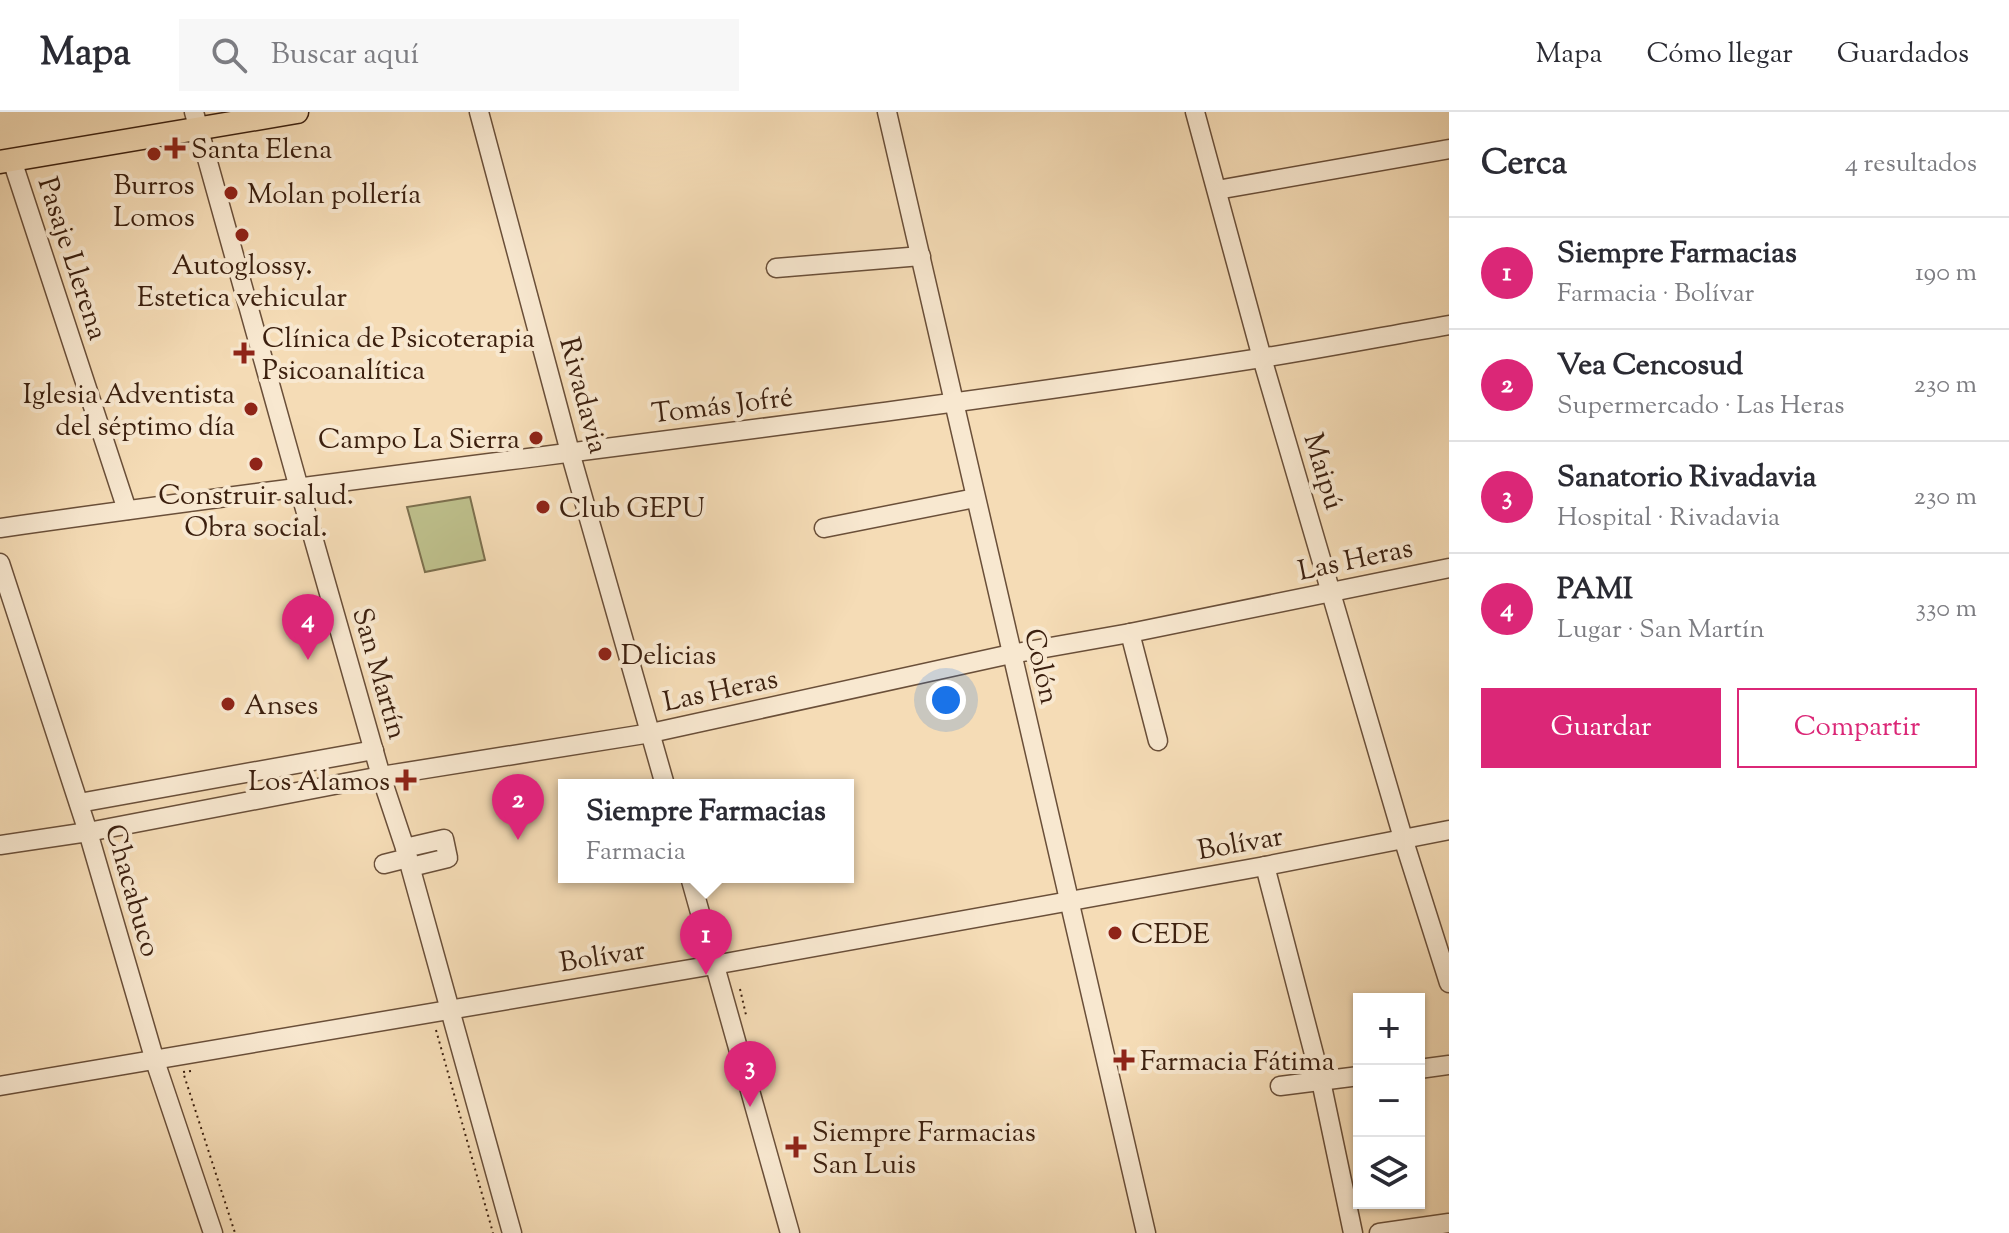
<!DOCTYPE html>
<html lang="es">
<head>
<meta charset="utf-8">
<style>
  :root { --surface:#fff; --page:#f7f7f7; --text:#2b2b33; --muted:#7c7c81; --line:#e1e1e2; --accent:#db2777 }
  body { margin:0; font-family:"Sorts Mill Goudy",serif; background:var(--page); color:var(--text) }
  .controls { position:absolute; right:24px; bottom:24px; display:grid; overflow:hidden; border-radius:0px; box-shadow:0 2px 6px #0004 }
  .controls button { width:72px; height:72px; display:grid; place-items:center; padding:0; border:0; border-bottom:2px solid var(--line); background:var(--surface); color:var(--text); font:40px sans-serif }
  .you { position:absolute; left:946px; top:588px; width:28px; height:28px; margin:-20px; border:6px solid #fff; border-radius:50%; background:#1a73e8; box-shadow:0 0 0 12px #1a73e833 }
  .badge { display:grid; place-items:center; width:52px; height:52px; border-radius:50%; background:var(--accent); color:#fff; font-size:26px; font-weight:700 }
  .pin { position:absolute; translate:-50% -66px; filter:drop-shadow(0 2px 4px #0008) }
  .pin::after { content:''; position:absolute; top:42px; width:28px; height:24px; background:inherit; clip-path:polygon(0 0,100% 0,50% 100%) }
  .popup { position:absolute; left:558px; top:667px; width:296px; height:104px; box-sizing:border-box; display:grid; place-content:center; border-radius:0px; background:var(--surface); filter:drop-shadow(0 2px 6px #0005); font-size:26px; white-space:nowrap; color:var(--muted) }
  .popup b { font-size:30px; color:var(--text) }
  .popup::after { content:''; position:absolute; left:50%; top:100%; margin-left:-16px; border:16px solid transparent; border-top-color:var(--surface) }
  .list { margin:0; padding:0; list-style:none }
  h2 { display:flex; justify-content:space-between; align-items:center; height:104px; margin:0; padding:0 32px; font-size:34px }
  h2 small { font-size:26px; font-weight:400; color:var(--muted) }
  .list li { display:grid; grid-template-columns:52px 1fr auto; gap:24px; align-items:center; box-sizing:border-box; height:112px; padding:0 32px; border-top:2px solid var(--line) }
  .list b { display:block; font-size:30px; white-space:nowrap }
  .list p { margin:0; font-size:26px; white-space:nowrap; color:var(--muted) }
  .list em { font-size:26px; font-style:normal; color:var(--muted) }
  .actions { display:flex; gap:16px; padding:24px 32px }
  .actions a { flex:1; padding:18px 0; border:2px solid var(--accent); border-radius:0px; text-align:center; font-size:28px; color:var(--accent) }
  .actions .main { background:var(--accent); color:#fff }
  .icon { flex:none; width:44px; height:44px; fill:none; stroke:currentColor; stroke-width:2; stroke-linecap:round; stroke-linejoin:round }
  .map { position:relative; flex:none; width:1449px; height:1121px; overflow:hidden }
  header { display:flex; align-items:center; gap:48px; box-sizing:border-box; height:112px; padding:0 40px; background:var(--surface); border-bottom:2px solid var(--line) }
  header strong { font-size:38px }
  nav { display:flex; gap:44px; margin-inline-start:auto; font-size:28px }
  .search { width:560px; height:72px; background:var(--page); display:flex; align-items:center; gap:20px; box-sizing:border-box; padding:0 28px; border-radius:0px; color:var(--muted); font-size:30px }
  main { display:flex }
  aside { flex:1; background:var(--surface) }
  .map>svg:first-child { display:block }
</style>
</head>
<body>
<header>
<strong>Mapa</strong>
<div class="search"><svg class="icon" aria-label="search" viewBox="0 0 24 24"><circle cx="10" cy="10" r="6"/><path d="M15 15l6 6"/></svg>Buscar aquí</div>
<nav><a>Mapa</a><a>Cómo llegar</a><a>Guardados</a></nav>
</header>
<main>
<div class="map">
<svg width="1449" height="1121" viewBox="0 0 1449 1121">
  <rect width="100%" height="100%" fill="#f5dcb6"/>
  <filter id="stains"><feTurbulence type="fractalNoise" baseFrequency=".0025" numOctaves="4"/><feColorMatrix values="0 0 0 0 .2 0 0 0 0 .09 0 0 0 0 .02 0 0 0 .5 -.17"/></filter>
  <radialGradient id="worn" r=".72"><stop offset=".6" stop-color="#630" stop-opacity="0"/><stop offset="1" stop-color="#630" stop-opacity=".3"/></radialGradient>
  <path fill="#bec08c" stroke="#7d704e" stroke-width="2" d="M470 385 485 448 425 460 407 395Z"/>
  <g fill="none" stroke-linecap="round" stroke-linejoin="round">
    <defs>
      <g id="minor">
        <path d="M194 0 299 376 381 664 405 736 512 1121"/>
        <path d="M479 0 570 340 665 673"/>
        <path d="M887 0 1146 1121"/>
        <path d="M1195 0 1262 246 1403 726 1449 871"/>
        <path d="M12 48 127 398"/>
        <path d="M1217 78 1449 37"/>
        <path d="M776 156 921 144"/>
        <path d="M0 416C420 356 842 311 1261 246 1324 236 1386 224 1449 213"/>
        <path d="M824 416 975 386"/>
        <path d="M0 451 88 720 155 949 213 1121"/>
        <path d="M1130 521 1158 629"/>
        <path d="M79 691 374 638"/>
        <path d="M0 733 88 720 381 664 651 621 1011 542 1130 521 1449 456"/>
        <path d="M405 736 444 727 448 746 411 755"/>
        <path d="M384 752 408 746"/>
        <path d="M1265 754 1321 969 1353 1121"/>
        <path d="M690 765 790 1121"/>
        <path d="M1419 957 1449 953"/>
        <path d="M0 974 714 853 1265 754 1449 718"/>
        <path d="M1280 974 1359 964"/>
        <path d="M1379 1121 1449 1111"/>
      </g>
      <path id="major" d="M0 50 297 0"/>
    </defs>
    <use href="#minor" stroke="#6a4f39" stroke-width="21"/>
    <use href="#major" stroke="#3c200f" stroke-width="25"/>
    <g stroke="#3c200f" stroke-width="2" stroke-dasharray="2 4" stroke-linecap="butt">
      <path d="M740 877 746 903"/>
      <path d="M436 918 493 1121"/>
      <path d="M191 959 183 960 235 1121"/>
    </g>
    <use href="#minor" stroke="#f8e8d0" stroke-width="18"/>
    <use href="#major" stroke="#f5dcb6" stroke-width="22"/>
  </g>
  <g fill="#8f2418" stroke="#f8e8d0" stroke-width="3">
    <path d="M171 24h8v8h8v8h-8v8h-8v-8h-8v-8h8z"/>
    <circle cx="154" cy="42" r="8"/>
    <circle cx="231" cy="81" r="8"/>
    <circle cx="242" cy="123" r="8"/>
    <path d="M240 229h8v8h8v8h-8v8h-8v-8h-8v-8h8z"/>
    <circle cx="251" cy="297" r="8"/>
    <circle cx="536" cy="326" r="8"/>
    <circle cx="256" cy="352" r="8"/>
    <circle cx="543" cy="395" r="8"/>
    <circle cx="605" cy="542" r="8"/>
    <circle cx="228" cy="592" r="8"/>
    <path d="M402 656h8v8h8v8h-8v8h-8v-8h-8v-8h8z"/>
    <circle cx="1115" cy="821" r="8"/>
    <path d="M1120 936h8v8h8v8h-8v8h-8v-8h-8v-8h8z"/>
    <path d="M792 1023h8v8h8v8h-8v8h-8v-8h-8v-8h8z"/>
  </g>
  <g text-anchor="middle" stroke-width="8" stroke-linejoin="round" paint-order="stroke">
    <g font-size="28" fill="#3c200f" stroke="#f8e8d0" text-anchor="start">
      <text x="191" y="46">Santa Elena</text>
      <text x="154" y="82" text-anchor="middle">Burros<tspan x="154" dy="32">Lomos</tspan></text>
      <text x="247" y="91">Molan pollería</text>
      <text x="242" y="162" text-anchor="middle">Autoglossy.<tspan x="242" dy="32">Estetica vehicular</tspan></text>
      <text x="262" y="235">Clínica de Psicoterapia<tspan x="262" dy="32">Psicoanalítica</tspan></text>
      <text x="235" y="291" text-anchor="end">Iglesia Adventista<tspan x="235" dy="32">del séptimo día</tspan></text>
      <text x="520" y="336" text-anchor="end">Campo La Sierra</text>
      <text x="256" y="392" text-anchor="middle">Construir salud.<tspan x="256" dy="32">Obra social.</tspan></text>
      <text x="559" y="405">Club GEPU</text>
      <text x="621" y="552">Delicias</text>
      <text x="244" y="602">Anses</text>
      <text x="390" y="678" text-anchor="end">Los Alamos</text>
      <text x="1131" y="831">CEDE</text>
      <text x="1140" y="958">Farmacia Fátima</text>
      <text x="812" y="1029">Siempre Farmacias<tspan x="812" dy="32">San Luis</tspan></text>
    </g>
    <g font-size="28" fill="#3c200f" stroke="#f8e8d0">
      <text transform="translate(74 146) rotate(72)" y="10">Pasaje Llerena</text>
      <text transform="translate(585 283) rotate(75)" y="10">Rivadavia</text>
      <text transform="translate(722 292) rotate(-7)" y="10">Tomás Jofré</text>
      <text transform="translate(1325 359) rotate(73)" y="10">Maipú</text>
      <text transform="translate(1355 446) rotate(-12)" y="10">Las Heras</text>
      <text transform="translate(1043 554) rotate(77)" y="10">Colón</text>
      <text transform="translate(381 561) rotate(74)" y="10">San Martín</text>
      <text transform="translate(720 577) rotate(-12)" y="10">Las Heras</text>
      <text transform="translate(1240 730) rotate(-10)" y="10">Bolívar</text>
      <text transform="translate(134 778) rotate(74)" y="10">Chacabuco</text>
      <text transform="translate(602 843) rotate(-9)" y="10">Bolívar</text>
    </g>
  </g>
  <rect width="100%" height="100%" filter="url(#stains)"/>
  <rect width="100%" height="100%" fill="url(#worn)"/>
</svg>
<div class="controls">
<button>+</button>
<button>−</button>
<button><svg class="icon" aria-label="layers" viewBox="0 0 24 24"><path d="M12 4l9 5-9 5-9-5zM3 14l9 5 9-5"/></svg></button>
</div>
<div class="you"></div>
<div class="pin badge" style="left:706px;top:863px">1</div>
<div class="popup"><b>Siempre Farmacias</b>Farmacia</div>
<div class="pin badge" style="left:518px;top:728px">2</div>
<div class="pin badge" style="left:750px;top:995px">3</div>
<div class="pin badge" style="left:308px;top:548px">4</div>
</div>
<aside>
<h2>Cerca<small>4 resultados</small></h2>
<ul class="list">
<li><span class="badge">1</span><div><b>Siempre Farmacias</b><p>Farmacia · Bolívar</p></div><em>190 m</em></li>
<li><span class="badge">2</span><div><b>Vea Cencosud</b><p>Supermercado · Las Heras</p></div><em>230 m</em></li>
<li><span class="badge">3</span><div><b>Sanatorio Rivadavia</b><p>Hospital · Rivadavia</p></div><em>230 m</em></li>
<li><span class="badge">4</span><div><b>PAMI</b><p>Lugar · San Martín</p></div><em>330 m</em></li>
</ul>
<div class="actions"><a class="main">Guardar</a><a>Compartir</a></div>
</aside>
</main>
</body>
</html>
